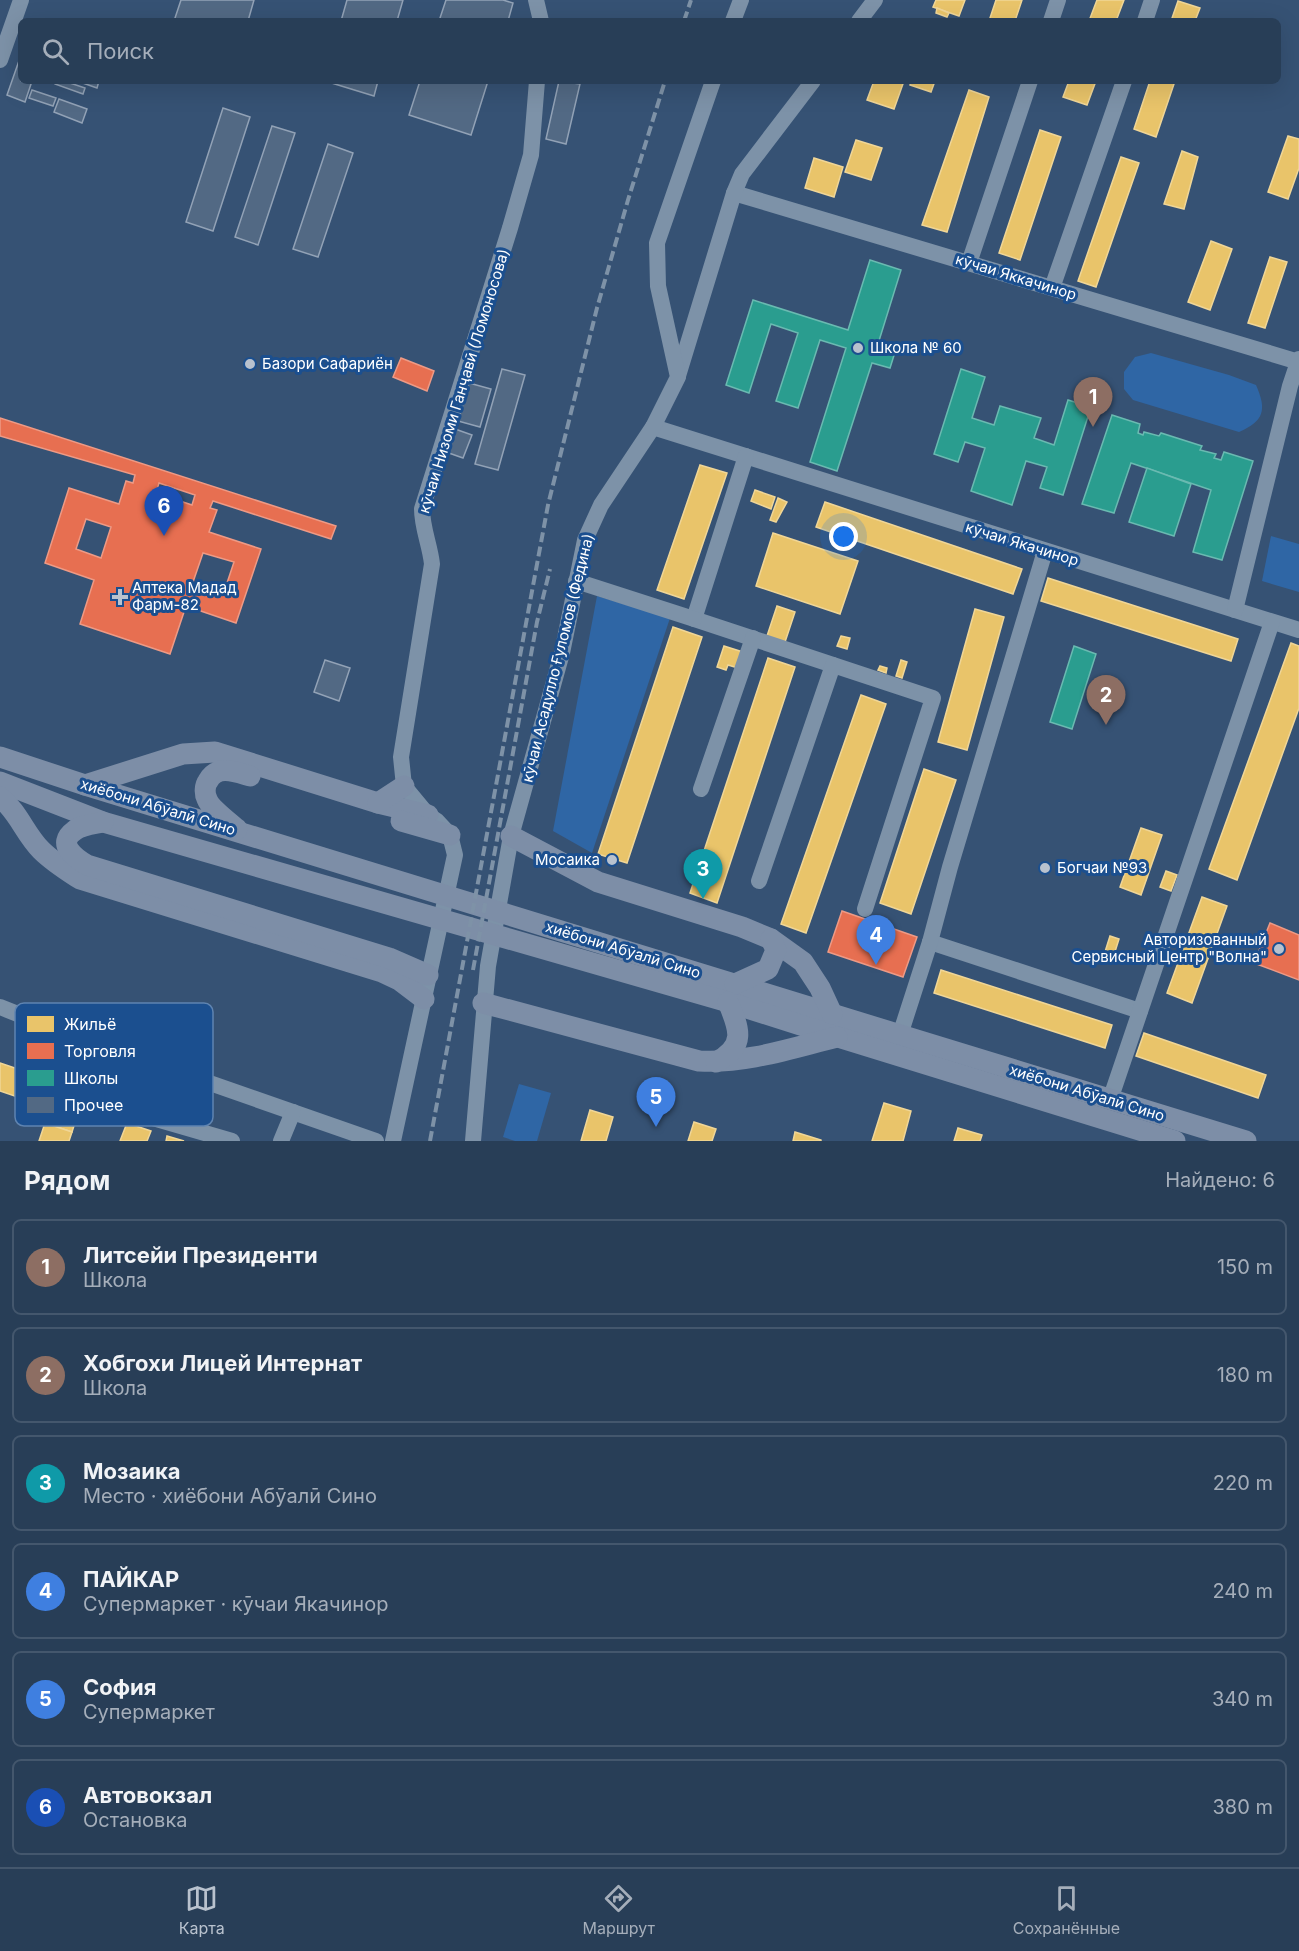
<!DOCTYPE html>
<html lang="ru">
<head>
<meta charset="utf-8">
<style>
  :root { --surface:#283e57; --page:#344961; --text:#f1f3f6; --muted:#a5aeba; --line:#44576d; --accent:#b9c2ce }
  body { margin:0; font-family:Inter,sans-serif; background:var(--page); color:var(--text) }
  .you { position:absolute; left:844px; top:537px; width:21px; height:21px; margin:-15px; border:4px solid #fff; border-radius:50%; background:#1a73e8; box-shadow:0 0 0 9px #1a73e833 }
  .badge { display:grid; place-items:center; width:39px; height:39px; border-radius:50%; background:var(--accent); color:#fff; font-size:20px; font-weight:700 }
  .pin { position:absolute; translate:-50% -50px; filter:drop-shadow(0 2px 3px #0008) }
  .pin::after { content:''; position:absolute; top:32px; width:21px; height:18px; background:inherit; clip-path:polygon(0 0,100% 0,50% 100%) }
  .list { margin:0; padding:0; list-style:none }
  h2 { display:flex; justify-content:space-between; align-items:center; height:78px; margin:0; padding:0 24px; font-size:26px }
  h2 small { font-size:20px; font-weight:400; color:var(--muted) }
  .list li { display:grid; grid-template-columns:39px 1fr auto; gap:18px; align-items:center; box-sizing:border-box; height:96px; margin:0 12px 12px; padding:0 12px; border:2px solid var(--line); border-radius:9px }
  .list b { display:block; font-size:22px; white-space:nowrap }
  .list p { margin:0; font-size:20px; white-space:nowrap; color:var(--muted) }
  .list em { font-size:20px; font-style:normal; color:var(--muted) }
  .icon { flex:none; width:33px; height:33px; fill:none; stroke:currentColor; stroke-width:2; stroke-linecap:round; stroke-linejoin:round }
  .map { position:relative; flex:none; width:1299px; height:1141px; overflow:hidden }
  .search { position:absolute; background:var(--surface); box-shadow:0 6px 24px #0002; left:18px; right:18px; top:18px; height:66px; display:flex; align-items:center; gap:15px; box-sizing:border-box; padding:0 21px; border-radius:9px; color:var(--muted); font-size:22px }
  .sheet { height:726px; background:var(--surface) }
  nav { display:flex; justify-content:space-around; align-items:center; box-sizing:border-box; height:84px; border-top:2px solid var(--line); background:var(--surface); font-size:16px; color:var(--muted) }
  nav a { display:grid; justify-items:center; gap:3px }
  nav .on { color:var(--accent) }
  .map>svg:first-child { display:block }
</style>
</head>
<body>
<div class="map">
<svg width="1299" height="1141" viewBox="0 0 1299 1141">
  <rect width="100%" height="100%" fill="#365274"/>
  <g fill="#2f66a5">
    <path d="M1151 353 1229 375 1256 385C1267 410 1264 421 1239 432L1133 400 1124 389V372L1135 357Z"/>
    <path d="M1271 536 1299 544V592L1262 581Z"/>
    <path d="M597 596 670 618 592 853 553 831Z"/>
    <path d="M519 1084 551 1093 537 1141H515L503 1137Z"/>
  </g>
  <g fill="#e9c46a" stroke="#f0d697" stroke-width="1.5">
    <path d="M936 0H965L959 16 933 7Z"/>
    <path d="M996 0H1022L1015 21H989Z"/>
    <path d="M1097 0H1124L1116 21H1089Z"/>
    <path d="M1178 1 1200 8 1195 21H1171Z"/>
    <path d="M937 8 949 13 947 17 936 13Z"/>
    <path d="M874 81H904L894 109 867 100Z"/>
    <path d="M911 81H935L931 92 910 85Z"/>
    <path d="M1069 81H1096L1087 105 1063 97Z"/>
    <path d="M1150 81H1175L1156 137 1134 129Z"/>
    <path d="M969 90 989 97 947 232 922 225Z"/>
    <path d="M1040 130 1061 137 1020 260 999 253Z"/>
    <path d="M1288 136 1299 139V168L1288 199 1268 192Z"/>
    <path d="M856 140 882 148 871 180 845 172Z"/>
    <path d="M1182 151 1198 157 1184 209 1164 204Z"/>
    <path d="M1121 157 1139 163 1096 287 1078 281Z"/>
    <path d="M814 158 843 167 834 197 805 188Z"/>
    <path d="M1211 241 1232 249 1210 310 1188 302Z"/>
    <path d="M1270 257 1287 262 1265 328 1248 323Z"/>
    <path d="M700 465 727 473 684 599 657 590Z"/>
    <path d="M755 490 775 497 771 509 751 501Z"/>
    <path d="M778 498 787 502 776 522 770 520Z"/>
    <path d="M825 502 1022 569 1013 594 816 527Z"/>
    <path d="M773 533 858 561 840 614 756 586Z"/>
    <path d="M1048 578 1238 639 1231 661 1041 601Z"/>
    <path d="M777 606 795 612 784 645 766 639Z"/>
    <path d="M975 609 1004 617 967 750 938 742Z"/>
    <path d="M673 627 702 637 627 863 598 854Z"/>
    <path d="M841 636 850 638 847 649 837 646Z"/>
    <path d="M1291 643 1299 646V708L1237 880 1209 869Z"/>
    <path d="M724 646 743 652 738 668 728 665 726 670 717 667Z"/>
    <path d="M768 658 795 667 717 903 690 893Z"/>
    <path d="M901 660 907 662 902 678 896 676Z"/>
    <path d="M880 666 887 668 886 673 878 670Z"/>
    <path d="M861 695 886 704 806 933 781 924Z"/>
    <path d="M924 769 956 780 911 914 880 903Z"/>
    <path d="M1141 828 1162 835 1141 895 1120 887Z"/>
    <path d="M1166 871 1177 875 1171 891 1160 887Z"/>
    <path d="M1202 897 1227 906 1192 1003 1167 993Z"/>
    <path d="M1110 936 1119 939 1113 958 1104 955Z"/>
    <path d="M941 970 1112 1025 1105 1048 934 993Z"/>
    <path d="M1144 1033 1266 1075 1258 1098 1136 1056Z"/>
    <path d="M0 1063 59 1083 50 1108 0 1091Z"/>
    <path d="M59 1083 85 1091 72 1132 45 1123Z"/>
    <path d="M884 1103 911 1111 903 1141H872Z"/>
    <path d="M590 1110 613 1117 606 1141H581Z"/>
    <path d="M694 1122 716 1129 712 1141H688Z"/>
    <path d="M45 1123 72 1132 69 1141H39Z"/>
    <path d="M127 1123 151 1131 147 1141H120Z"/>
    <path d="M958 1128 982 1135 980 1141H954Z"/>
    <path d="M795 1132 821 1140V1141H793Z"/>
    <path d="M167 1136 184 1141H166Z"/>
  </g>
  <g fill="#e76f51" stroke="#ee9a85" stroke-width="1.5" fill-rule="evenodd">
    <path d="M401 358 434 371 427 391 393 377Z"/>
    <path d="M0 418 336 526 331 539 213 501 210 508 217 510 209 532 261 549 236 623 186 606 170 654 80 624 94 580 45 563 69 488 119 504 126 481 133 483 135 475 0 436ZM159 483 195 495 192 505 156 493ZM86 519 111 527 101 558 76 549ZM203 553 234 562 223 595 192 585Z"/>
    <path d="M842 911 917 937 903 977 828 952Z"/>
    <path d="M1270 923 1299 935V980L1254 963Z"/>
  </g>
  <g fill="#2a9d8f" stroke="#6abab1" stroke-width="1.5">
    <path d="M870 260 901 270 878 344 896 349 890 368 872 363 837 471 810 462 846 348 820 340 798 408 776 401 798 333 771 324 749 393 726 385 753 300 848 330Z"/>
    <path d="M961 369 985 377 972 418 994 425 1000 406 1041 418 1034 438 1054 445 1068 400 1091 407 1063 495 1040 488 1047 467 1026 461 1012 505 971 491 985 448 965 442 958 462 934 454Z"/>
    <path d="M1112 415 1140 424 1138 433 1143 435 1144 432 1159 436 1161 433 1202 446 1200 450 1216 454 1214 458 1221 460 1224 452 1253 461 1222 560 1193 552 1211 490 1131 463 1114 513 1082 504Z"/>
    <path d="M1147 468 1191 484 1174 536 1129 522Z"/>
    <path d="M1074 646 1096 654 1072 729 1050 722Z"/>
  </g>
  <g fill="#526984" stroke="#92a2b6" stroke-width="1.5">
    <path d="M181 0H254L248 21H174Z"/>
    <path d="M347 0H403L397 21H341Z"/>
    <path d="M446 0H503L513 3 508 21H439Z"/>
    <path d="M21 55V81H32L25 102 7 95Z"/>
    <path d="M55 81H64L85 88 83 94 55 84Z"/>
    <path d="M77 81H99L97 88Z"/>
    <path d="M325 81H378L374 96Z"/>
    <path d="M420 81H488L471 135 409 115Z"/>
    <path d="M559 81 580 84 566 144 546 139Z"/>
    <path d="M32 90 56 98 53 106 29 98Z"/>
    <path d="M59 99 87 109 82 123 54 112Z"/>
    <path d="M223 108 250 117 213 231 186 222Z"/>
    <path d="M272 126 295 133 258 245 235 237Z"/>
    <path d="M328 144 353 153 318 257 293 249Z"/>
    <path d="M502 369 525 375 498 470 475 464Z"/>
    <path d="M469 383 491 389 480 427 458 421Z"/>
    <path d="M455 429 472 435 463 458 446 452Z"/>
    <path d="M325 660 350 668 339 701 314 692Z"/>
  </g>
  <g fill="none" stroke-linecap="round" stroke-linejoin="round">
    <g stroke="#7d92a8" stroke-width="16">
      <path d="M536 0 541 21"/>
      <path d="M733 21 741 0"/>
      <path d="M859 21 875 0"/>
      <path d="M1051 21 1058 0"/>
      <path d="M1145 21 1152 0"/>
      <path d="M0 60 21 0"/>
      <path d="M734 193 1299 362"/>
      <path d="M969 263 1030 81"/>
      <path d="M1052 288 1124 81"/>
      <path d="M678 376 734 193 742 174 813 81"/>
      <path d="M653 427 1299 630"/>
      <path d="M746 456 694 619 933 698 865 909"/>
      <path d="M576 581 694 619"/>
      <path d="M1235 610 1290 386 1299 359"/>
      <path d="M701 789 753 638"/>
      <path d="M759 881 833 665"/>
      <path d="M930 942 1140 1011"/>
      <path d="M0 1007 58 1030 376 1141"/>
      <path d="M58 1030 61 1072 153 1118 232 1141"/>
      <path d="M900 1035 930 942 950 867 1045 551"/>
      <path d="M1110 1100 1272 622"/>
      <path d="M281 1141 293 1112"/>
      <path d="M393 1141 455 855 450 835 437 821 428 815 404 786 401 757 432 564C430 545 422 528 422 509L510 228 531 155 537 81"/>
      <path d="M473 1141 488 966 511 836 562 653 585 540 601 505 653 427 678 377 658 286 657 243 713 81"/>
    </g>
    <g stroke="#7d8ea7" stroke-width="21">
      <path d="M0 757 85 785 1246 1141"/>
      <path d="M0 782 103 822 728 1002 838 1037 1175 1141"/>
      <path d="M85 785 183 754 215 752 378 803 428 815"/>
      <path d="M0 797C19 813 25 834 41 850 53 862 66 870 80 879L382 972 399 980 424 999"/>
      <path d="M378 803 404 786"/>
      <path d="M401 821 450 835"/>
      <path d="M103 822C94 824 81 825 74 831 56 844 75 858 87 865L389 958 428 975"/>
      <path d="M237 829C229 822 210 808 207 799 204 793 205 785 208 781 217 764 236 772 250 776"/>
      <path d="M511 836 598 882 742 927 771 939 803 962 820 988 832 1014"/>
      <path d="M735 984 768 969 776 950 771 939"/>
      <path d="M483 1003 699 1061C745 1064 792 1048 837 1037"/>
      <path d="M716 1062C747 1046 739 1028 728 1002"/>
    </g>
    <g stroke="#7e92a7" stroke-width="4" stroke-dasharray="10 4.5" stroke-linecap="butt">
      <path d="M684 21 691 0"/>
      <path d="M473 970 537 622 550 569"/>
      <path d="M430 1141 548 505 597 308 628 200 665 81"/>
    </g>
  </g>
  <g fill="#b9c2ce" stroke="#1b4f8f" stroke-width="2">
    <circle cx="858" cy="348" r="6"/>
    <circle cx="250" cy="364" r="6"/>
    <path d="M117 588h6v6h6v6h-6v6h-6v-6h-6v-6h6z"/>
    <circle cx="612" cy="860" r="6"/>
    <circle cx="1045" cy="868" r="6"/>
    <circle cx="1279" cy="949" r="6"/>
  </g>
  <g text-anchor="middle" stroke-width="6" stroke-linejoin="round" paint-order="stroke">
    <g font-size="15" fill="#fff" stroke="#1b4f8f">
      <text transform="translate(1016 277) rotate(17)" y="5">кӯчаи Яккачинор</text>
      <text transform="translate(464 381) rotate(-73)" y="5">кӯчаи Низоми Ганҷавӣ (Ломоносова)</text>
      <text transform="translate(1022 544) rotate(17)" y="5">кӯчаи Якачинор</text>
      <text transform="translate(558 658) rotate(-76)" y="5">кӯчаи Асадулло Ғуломов (Федина)</text>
      <text transform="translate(158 807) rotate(17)" y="5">хиёбони Абӯалӣ Сино</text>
      <text transform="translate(623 950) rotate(17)" y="5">хиёбони Абӯалӣ Сино</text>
      <text transform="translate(1087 1093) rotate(17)" y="5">хиёбони Абӯалӣ Сино</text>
    </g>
    <g font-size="15" fill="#fff" stroke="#1b4f8f" text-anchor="start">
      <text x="870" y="353">Школа № 60</text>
      <text x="262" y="369">Базори Сафариён</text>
      <text x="132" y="593">Аптека Мадад<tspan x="132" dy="17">Фарм-82</tspan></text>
      <text x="600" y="865" text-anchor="end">Мосаика</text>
      <text x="1057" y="873">Богчаи №93</text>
      <text x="1267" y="945" text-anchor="end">Авторизованный<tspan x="1267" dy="17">Сервисный Центр "Волна"</tspan></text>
    </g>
  </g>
  <rect x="15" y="1003" width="198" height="123" rx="9" fill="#1b4f8f" stroke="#5f84b1" stroke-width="1.5"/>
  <rect x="27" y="1016" width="27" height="16" fill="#e9c46a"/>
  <rect x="27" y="1043" width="27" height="16" fill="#e76f51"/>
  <rect x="27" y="1070" width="27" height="16" fill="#2a9d8f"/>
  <rect x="27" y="1097" width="27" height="16" fill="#526984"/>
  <g font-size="16" fill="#fff">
    <text x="64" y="1030">Жильё</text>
    <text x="64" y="1057">Торговля</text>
    <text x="64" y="1084">Школы</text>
    <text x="64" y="1111">Прочее</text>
  </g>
</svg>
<div class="you"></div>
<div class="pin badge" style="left:1093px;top:427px;background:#8d6e63">1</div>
<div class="pin badge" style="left:1106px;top:725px;background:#8d6e63">2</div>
<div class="pin badge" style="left:703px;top:899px;background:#0f9aa8">3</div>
<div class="pin badge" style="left:876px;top:965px;background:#3f7fe0">4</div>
<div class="pin badge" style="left:656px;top:1127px;background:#3f7fe0">5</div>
<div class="pin badge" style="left:164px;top:536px;background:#1a4fb4">6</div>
<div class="search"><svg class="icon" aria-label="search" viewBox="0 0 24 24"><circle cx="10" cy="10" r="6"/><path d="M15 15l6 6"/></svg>Поиск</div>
</div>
<section class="sheet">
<h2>Рядом<small>Найдено: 6</small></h2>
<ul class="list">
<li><span class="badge" style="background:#8d6e63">1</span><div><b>Литсейи Президенти</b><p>Школа</p></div><em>150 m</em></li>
<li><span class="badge" style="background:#8d6e63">2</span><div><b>Хобгохи Лицей Интернат</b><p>Школа</p></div><em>180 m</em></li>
<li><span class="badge" style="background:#0f9aa8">3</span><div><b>Мозаика</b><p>Место · хиёбони Абӯалӣ Сино</p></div><em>220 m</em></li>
<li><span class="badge" style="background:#3f7fe0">4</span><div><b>ПАЙКАР</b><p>Супермаркет · кӯчаи Якачинор</p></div><em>240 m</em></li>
<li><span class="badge" style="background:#3f7fe0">5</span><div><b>София</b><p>Супермаркет</p></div><em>340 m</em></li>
<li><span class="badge" style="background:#1a4fb4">6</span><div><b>Автовокзал</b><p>Остановка</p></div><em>380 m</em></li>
</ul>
</section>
<nav>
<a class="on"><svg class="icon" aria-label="map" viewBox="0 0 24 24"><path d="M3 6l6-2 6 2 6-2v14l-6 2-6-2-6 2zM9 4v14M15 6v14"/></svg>Карта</a>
<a><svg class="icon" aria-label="directions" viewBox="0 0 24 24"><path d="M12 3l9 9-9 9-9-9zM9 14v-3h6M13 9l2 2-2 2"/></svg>Маршрут</a>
<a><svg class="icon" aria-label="saved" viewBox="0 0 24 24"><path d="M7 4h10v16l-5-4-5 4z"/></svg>Сохранённые</a>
</nav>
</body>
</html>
